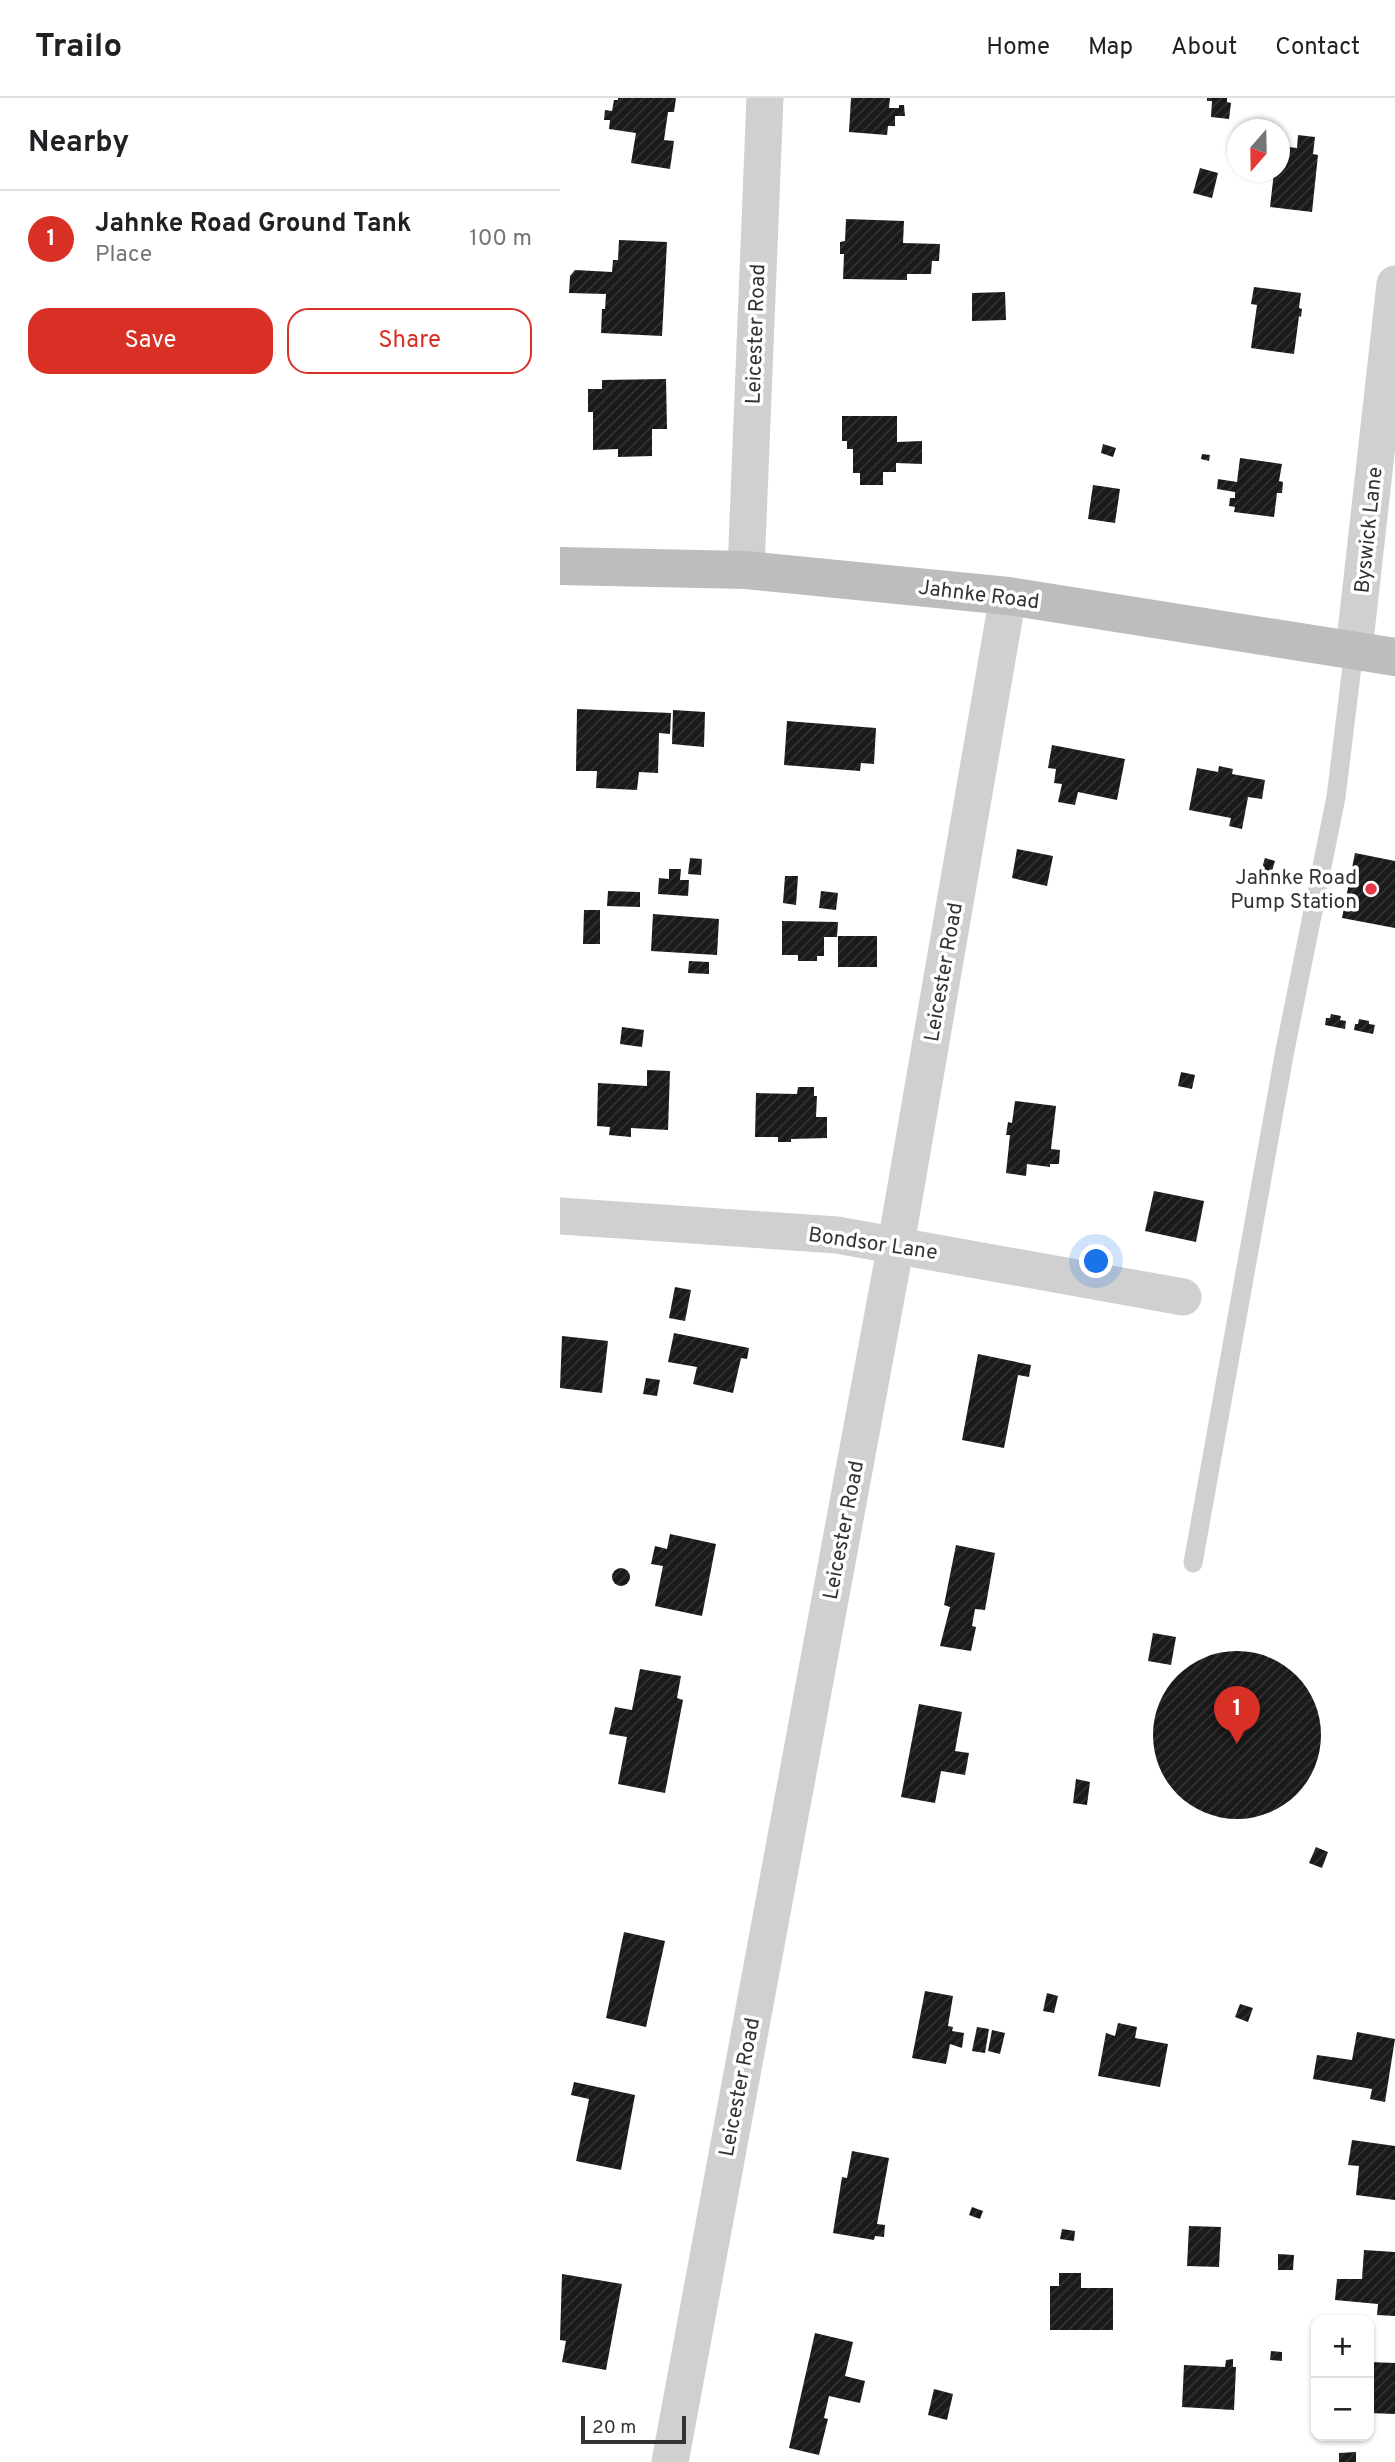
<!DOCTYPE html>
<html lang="en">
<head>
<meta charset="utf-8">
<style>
  :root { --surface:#fff; --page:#f2f2f2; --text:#202124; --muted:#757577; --line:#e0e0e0; --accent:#d93025 }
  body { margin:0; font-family:Overpass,sans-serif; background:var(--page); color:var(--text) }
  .controls { position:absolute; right:21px; bottom:21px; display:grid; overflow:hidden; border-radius:14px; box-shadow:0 2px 5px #0004 }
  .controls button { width:63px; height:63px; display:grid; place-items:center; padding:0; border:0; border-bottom:2px solid var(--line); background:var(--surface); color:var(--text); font:35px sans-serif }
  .compass { position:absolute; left:667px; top:21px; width:63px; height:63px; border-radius:50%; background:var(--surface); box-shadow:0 2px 5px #0004; rotate:200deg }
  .scale { position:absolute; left:21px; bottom:18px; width:105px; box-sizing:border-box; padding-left:7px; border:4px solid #333; border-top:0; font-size:19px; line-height:24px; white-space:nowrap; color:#333; -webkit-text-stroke:5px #fff; paint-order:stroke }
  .you { position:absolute; left:537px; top:1164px; width:24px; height:24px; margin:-18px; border:5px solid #fff; border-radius:50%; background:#1a73e8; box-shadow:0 0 0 10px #1a73e833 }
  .badge { display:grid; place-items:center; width:46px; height:46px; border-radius:50%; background:var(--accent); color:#fff; font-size:23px; font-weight:700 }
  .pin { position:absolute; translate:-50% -58px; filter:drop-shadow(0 2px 4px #0008) }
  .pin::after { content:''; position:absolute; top:37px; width:24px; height:21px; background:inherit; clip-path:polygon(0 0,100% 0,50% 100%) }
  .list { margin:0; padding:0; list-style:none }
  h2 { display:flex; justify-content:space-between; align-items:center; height:91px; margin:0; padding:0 28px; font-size:30px }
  h2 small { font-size:23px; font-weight:400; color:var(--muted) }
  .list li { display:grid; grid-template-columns:46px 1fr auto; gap:21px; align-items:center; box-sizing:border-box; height:98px; padding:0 28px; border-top:2px solid var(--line) }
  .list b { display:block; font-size:26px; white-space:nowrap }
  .list p { margin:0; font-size:23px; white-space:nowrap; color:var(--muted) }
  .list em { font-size:23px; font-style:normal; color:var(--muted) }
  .actions { display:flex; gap:14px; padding:21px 28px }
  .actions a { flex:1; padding:16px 0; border:2px solid var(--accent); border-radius:21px; text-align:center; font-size:24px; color:var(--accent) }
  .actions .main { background:var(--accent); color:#fff }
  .map { position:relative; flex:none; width:835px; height:2364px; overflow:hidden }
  header { display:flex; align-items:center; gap:42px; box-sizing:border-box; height:98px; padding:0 35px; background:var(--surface); border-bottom:2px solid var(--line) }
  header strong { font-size:33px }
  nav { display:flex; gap:38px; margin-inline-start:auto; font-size:24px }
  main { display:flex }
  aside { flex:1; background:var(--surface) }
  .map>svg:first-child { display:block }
</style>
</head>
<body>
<header>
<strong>Trailo</strong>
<nav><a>Home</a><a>Map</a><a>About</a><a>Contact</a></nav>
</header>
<main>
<aside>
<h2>Nearby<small></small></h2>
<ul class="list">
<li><span class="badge">1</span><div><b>Jahnke Road Ground Tank</b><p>Place</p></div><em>100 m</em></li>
</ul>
<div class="actions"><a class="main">Save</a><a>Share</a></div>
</aside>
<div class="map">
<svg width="835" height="2364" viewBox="0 0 835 2364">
  <defs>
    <pattern id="building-hatch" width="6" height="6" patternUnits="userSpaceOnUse" patternTransform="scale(1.75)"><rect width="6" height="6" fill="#1a1a1a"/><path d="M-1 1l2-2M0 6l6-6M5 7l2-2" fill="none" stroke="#333"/></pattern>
  </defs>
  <rect width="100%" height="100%" fill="#fff"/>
  <g fill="url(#building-hatch)">
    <path d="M58 0H116L114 14H108L104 42 114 43 110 71 71 65 76 35 49 31 50 22H44L45 12 52 13 54 2H58Z"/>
    <path d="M291 0H330L329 10H339V7H344L345 18H335V28H328L327 37 289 34Z"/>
    <path d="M647 0H667V4L671 5 669 21 651 19 652 3H647Z"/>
    <path d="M738 37 755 39 753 56 758 57 752 114 710 109 714 74H720V48L737 50Z"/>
    <path d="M640 70 658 75 652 100 633 95Z"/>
    <path d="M286 121 344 123 343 145 380 146 379 163H372L371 176H347V182L283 181 284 156H280V144L285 143Z"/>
    <path d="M59 142 107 144 102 238 41 235 42 211H45L46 196 9 195 10 178 15 172 52 174 53 162H58Z"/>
    <path d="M694 189 741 195 739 210 742 211 741 219 739 218 734 256 691 250 697 207 691 206Z"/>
    <path d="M445 194 446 222 412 223V195Z"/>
    <path d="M106 281 107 331H92V358L58 359V351L33 352V314H28V291H42V282Z"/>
    <path d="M282 318H337V344L362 343V366L336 365V374H323V387H300V375H293V351H287V343H282Z"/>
    <path d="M543 346 556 350 553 359 541 355Z"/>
    <path d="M642 356 650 357 649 363 641 361Z"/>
    <path d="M680 360 722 366 719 383 723 384 722 395H717L714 419 674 414 675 409 669 408 670 400H675V394L657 391 658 381 677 384Z"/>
    <path d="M533 387 560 391 555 425 528 421Z"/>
    <path d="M17 611 111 615 110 636 99 635 98 675 79 674 77 692 36 690 37 673H16Z"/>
    <path d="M113 612 145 614 144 649 112 646Z"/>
    <path d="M227 623 316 630 314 666 301 665 300 673 224 667Z"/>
    <path d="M492 647 565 661 557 702 518 694 515 707 498 704 502 686 494 685 496 671 488 670Z"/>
    <path d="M659 668 673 671 672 676 705 682 702 701 688 699 682 731 669 728 671 720 629 712 637 670 658 674Z"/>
    <path d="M457 751 493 758 487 788 452 780Z"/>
    <path d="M795 755 835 763V830L782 820Z"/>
    <path d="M130 760 142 761 141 777 128 776Z"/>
    <path d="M705 760 715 763 709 783 699 780Z"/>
    <path d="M109 771H121L120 782H129L128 798 98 796 99 780 109 781Z"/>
    <path d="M225 778H238L236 807 223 805Z"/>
    <path d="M48 793 80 794V809L47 808Z"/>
    <path d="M261 793 278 795 276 812 259 810Z"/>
    <path d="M24 812H40V846H23Z"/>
    <path d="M93 816 159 821 157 857 91 853Z"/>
    <path d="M222 823 278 824 277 839H264V858H257V863H238V857H222Z"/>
    <rect x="278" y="838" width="39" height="31"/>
    <path d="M129 863 149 864V876L128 875Z"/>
    <path d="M771 916 781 918 780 922 786 923 785 931 765 927 766 920H770Z"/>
    <path d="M799 921 809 923V926L815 927 813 936 794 932 795 926H798Z"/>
    <path d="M62 929 84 932 82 949 60 946Z"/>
    <path d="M87 972 110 973 108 1032 71 1030V1039L49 1037 50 1029 37 1028 38 985 87 988Z"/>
    <path d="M621 974 635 977 632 991 618 988Z"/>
    <path d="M238 989H254V998H257L256 1019H267V1040L231 1041V1044H218V1039H195L196 995 237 996Z"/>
    <path d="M455 1003 496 1008 491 1051 500 1052 499 1066H490V1069L467 1066 466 1078 446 1075 450 1037H446L448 1024 452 1025Z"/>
    <path d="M594 1093 644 1103 636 1144 585 1133Z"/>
    <path d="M115 1189 131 1192 125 1223 109 1220Z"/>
    <path d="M114 1235 189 1250 187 1261 181 1260 173 1295 133 1286 137 1269 108 1264Z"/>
    <path d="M2 1238 48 1243 42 1295 0 1290Z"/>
    <path d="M418 1256 471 1267 469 1279 458 1277 444 1350 402 1342Z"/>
    <path d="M86 1280 100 1282 97 1298 83 1296Z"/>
    <path d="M110 1436 156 1446 142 1518 95 1508 103 1468 91 1466 95 1448 107 1451Z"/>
    <path d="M396 1447 435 1455 425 1512 415 1511 412 1528 416 1529 411 1553 380 1548 390 1509 384 1507Z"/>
    <circle cx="61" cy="1479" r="9"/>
    <path d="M593 1535 616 1539 611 1567 588 1563Z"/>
    <circle cx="677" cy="1637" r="84"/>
    <path d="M80 1571 121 1578 117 1600 123 1602 105 1695 58 1686 67 1639 49 1636 55 1609 72 1612Z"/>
    <path d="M359 1606 402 1614 395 1653 409 1655 405 1677 381 1673 375 1705 341 1699Z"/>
    <path d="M516 1681 530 1684 527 1707 513 1705Z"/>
    <path d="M756 1749 768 1754 762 1770 749 1765Z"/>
    <path d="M64 1834 105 1843 86 1929 46 1920Z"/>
    <path d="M365 1893 393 1898 388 1928 393 1929 392 1933 404 1935 402 1950 390 1946 386 1966 352 1960Z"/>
    <path d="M487 1895 498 1898 494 1915 483 1913Z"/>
    <path d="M680 1906 693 1910 688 1924 675 1919Z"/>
    <path d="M558 1925 577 1929 575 1940 608 1946 600 1989 538 1978 546 1935 555 1938Z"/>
    <path d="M417 1929 429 1931 425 1955 412 1953Z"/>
    <path d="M432 1932 445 1935 440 1956 428 1953Z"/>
    <path d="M797 1934 835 1941 825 2004 810 2001 812 1991 753 1981 757 1957 792 1962Z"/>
    <path d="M14 1984 75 1997 61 2072 16 2063 29 2001 11 1997Z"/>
    <path d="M792 2042 835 2048V2102L796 2097 799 2068 788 2067Z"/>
    <path d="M292 2053 329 2060 317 2126 325 2127 324 2139 315 2138 314 2142 273 2135 282 2079 287 2080Z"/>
    <path d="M412 2109 423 2113 420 2121 409 2117Z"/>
    <path d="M629 2128 661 2129 659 2169 627 2168Z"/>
    <path d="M502 2131 515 2133 514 2143 500 2141Z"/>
    <path d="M804 2152 835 2154V2218L817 2217 818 2206 775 2202 777 2181H802Z"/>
    <path d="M718 2156 734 2157 733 2172H718Z"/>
    <path d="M499 2175H521V2190H553V2232H490V2188H499Z"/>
    <path d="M2 2176 62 2186 46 2272 2 2264 6 2243 0 2242Z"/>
    <path d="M255 2235 293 2244 285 2278 305 2283 300 2305 269 2298 264 2320 268 2321 259 2357 229 2350Z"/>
    <path d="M711 2253 722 2254V2263L710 2262Z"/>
    <path d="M673 2261V2269H676L674 2312 622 2309 624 2267 665 2269 666 2262Z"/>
    <path d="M809 2264 835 2265V2316L809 2315Z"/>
    <path d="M374 2291 393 2296 387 2322 368 2317Z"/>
    <path d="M796 2354V2364H779V2355Z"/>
  </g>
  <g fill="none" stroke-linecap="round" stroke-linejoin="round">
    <path stroke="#d0d0d0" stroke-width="19" d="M633 1465 725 952 776 699 794 552"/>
    <g stroke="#d0d0d0" stroke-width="37">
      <path d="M186 472 205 0"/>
      <path d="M794 552 835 186"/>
      <path d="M0 1118 277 1137 623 1199"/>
      <path d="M110 2364 336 1146 448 498"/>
    </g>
    <path stroke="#bdbdbd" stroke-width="38" d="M0 468 186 472 448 498 835 559"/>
  </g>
  <circle fill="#e63946" stroke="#fff" stroke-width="2.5" cx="811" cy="791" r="7"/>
  <g text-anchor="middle" stroke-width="7" stroke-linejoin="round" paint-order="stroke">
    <g font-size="21" fill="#333" stroke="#fff">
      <text transform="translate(195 236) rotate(-88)" y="7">Leicester Road</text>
      <text transform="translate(808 432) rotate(-84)" y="7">Byswick Lane</text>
      <text transform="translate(419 496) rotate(7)" y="7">Jahnke Road</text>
      <text transform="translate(383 874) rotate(-80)" y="7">Leicester Road</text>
      <text transform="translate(313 1145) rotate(8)" y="7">Bondsor Lane</text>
      <text transform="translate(283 1432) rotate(-79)" y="7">Leicester Road</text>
      <text transform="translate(179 1989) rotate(-79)" y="7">Leicester Road</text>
    </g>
    <g font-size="21" fill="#333" stroke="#fff" text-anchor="end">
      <text x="797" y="786">Jahnke Road<tspan x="797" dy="24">Pump Station</tspan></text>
    </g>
  </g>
</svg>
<div class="controls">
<button>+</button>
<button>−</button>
</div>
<svg class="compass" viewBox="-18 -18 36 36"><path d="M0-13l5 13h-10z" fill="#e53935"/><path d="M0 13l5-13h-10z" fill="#757577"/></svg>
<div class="scale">20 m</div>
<div class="you"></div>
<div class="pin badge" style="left:677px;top:1646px">1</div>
</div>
</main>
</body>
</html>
